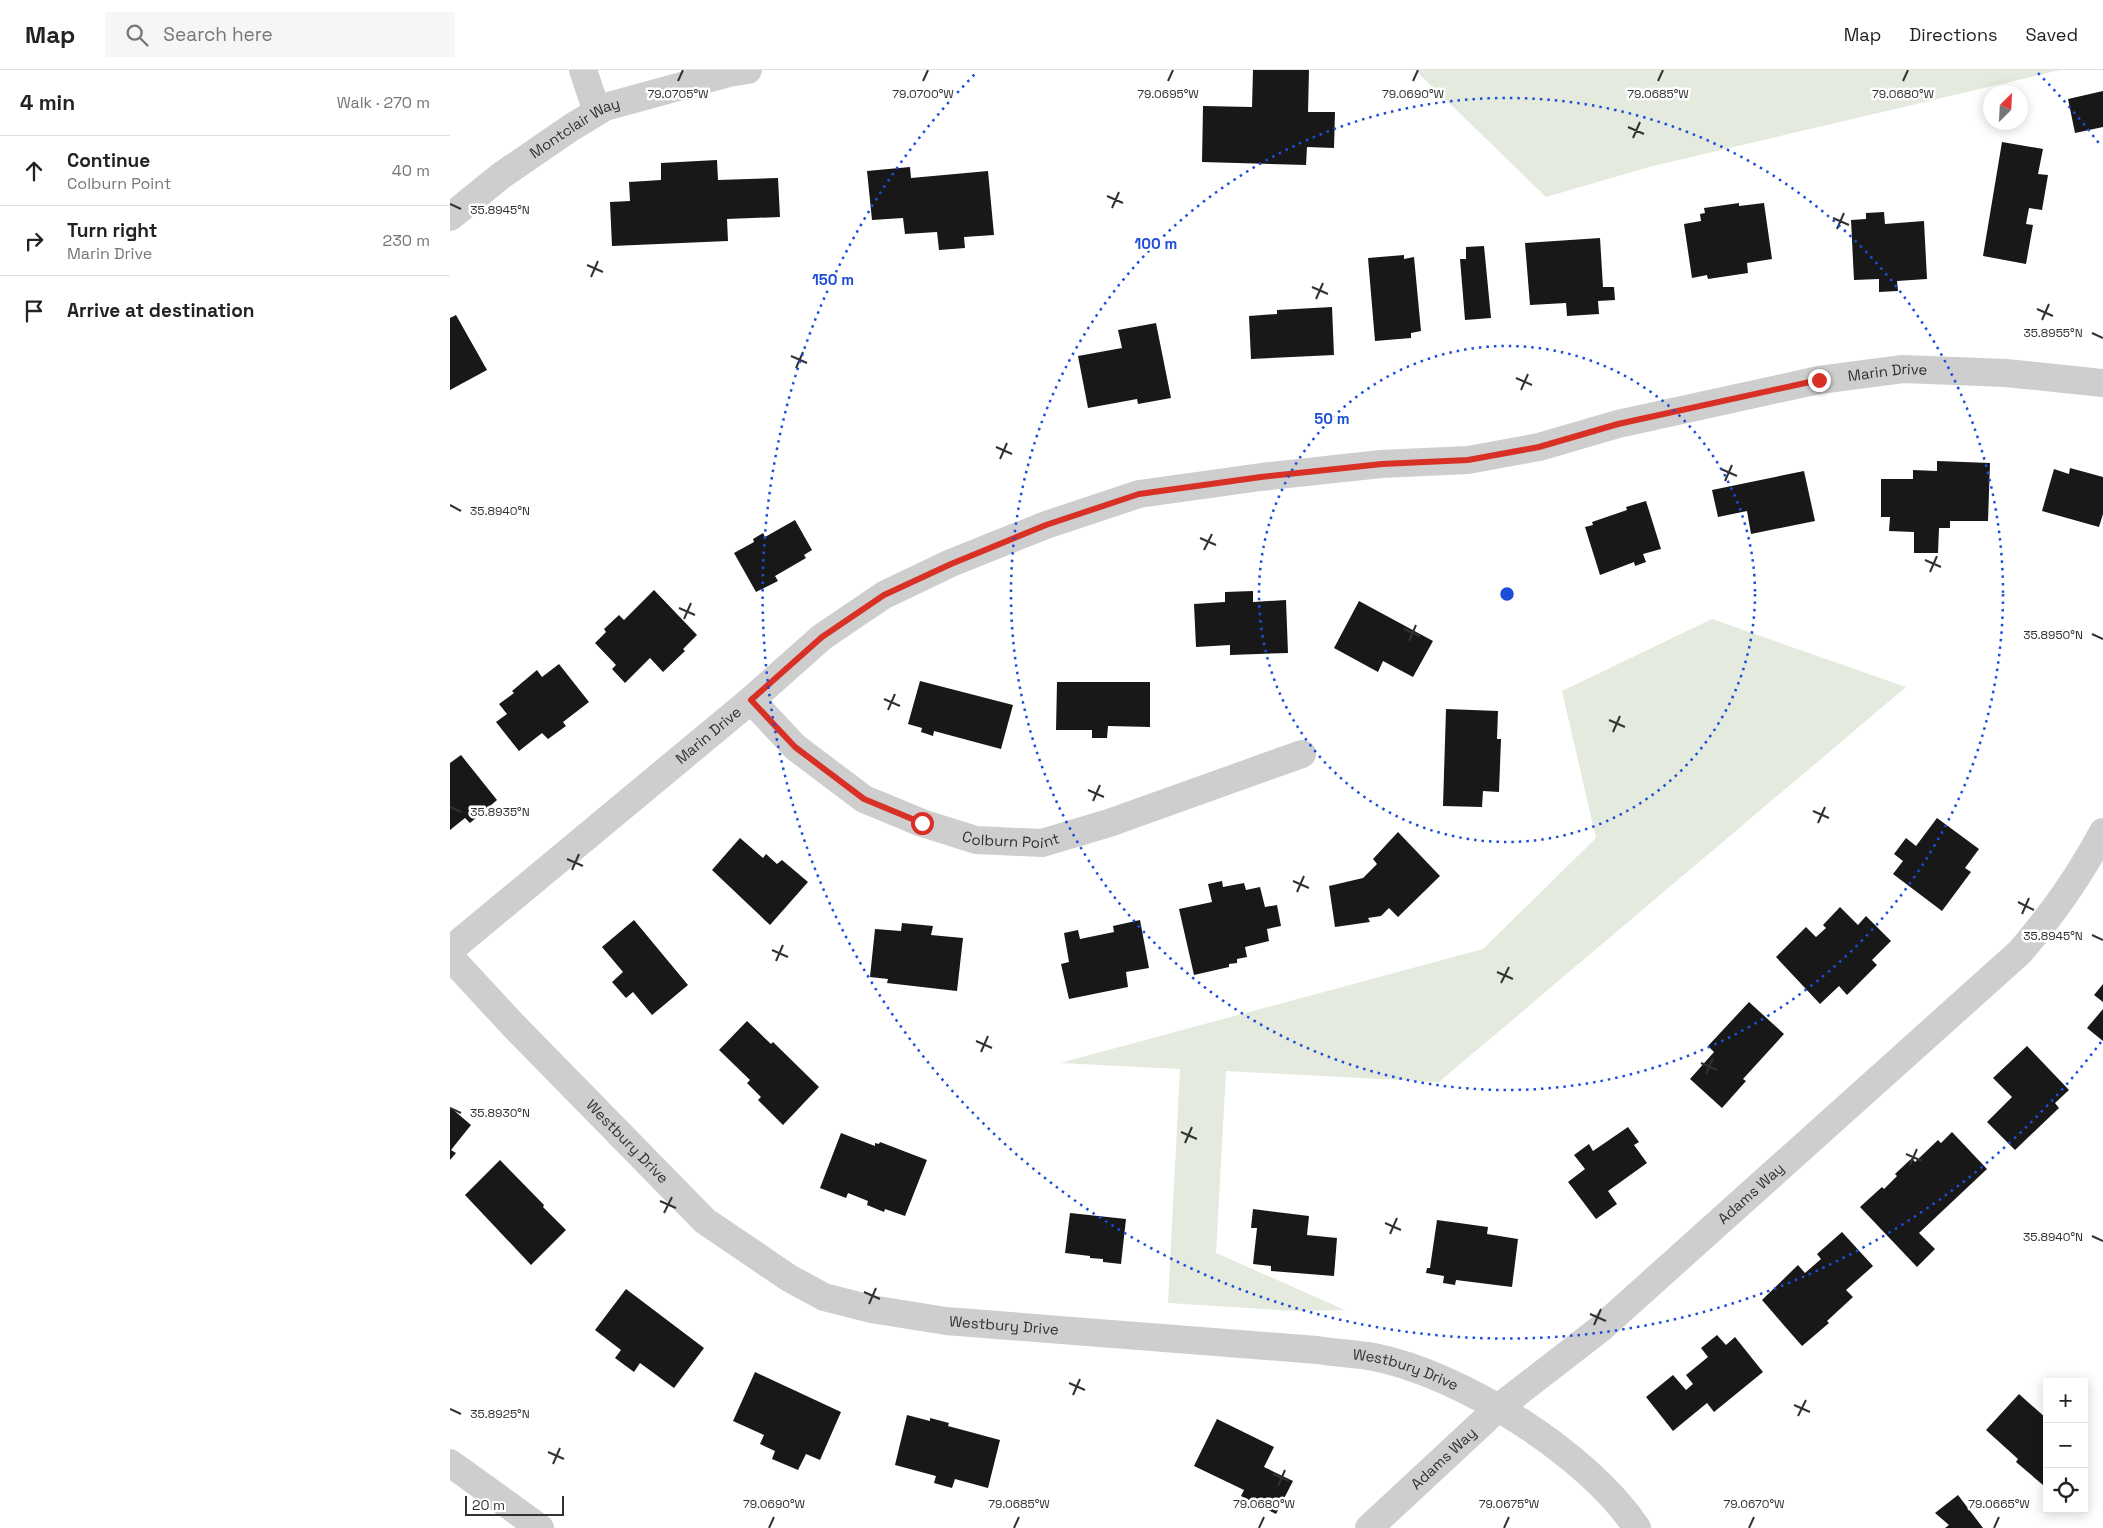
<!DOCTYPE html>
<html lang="en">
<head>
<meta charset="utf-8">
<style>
  :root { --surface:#fff; --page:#f6f6f6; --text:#222; --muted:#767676; --line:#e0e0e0 }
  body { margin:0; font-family:"Space Grotesk",sans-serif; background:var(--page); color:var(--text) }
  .controls { position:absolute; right:15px; bottom:15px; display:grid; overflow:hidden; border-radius:0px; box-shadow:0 2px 12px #0003 }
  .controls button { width:45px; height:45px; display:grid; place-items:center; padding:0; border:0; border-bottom:1px solid var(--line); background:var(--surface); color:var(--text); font:25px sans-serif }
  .compass { position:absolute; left:1533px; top:15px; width:45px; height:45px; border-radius:50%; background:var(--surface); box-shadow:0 2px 12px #0003; rotate:24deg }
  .scale { position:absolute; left:15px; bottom:12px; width:99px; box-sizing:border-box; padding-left:5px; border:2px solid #313131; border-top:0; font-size:14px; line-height:18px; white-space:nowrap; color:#313131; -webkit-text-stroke:4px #fff; paint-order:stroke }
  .stop { position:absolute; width:15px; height:15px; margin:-11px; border:4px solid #d93025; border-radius:50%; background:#fff }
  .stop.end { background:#d93025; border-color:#fff; box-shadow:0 1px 5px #0008 }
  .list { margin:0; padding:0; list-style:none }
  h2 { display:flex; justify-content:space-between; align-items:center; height:65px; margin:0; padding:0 20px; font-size:21px }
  h2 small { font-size:16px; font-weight:400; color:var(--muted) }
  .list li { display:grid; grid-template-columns:32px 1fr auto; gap:15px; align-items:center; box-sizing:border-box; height:70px; padding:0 20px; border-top:1px solid var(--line) }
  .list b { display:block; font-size:19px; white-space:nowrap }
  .list p { margin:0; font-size:16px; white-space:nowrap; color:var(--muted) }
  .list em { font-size:16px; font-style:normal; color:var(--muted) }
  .icon { flex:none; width:28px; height:28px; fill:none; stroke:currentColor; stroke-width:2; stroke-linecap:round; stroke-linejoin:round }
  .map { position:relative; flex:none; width:1653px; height:1458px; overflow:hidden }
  header { display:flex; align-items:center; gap:30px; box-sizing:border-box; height:70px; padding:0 25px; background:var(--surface); border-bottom:1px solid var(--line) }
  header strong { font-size:24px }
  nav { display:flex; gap:28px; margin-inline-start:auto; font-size:18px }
  .search { width:350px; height:45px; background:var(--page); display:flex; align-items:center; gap:12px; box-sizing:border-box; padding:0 18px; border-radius:0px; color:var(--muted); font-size:19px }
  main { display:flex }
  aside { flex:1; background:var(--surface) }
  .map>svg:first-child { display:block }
</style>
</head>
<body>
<header>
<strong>Map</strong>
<div class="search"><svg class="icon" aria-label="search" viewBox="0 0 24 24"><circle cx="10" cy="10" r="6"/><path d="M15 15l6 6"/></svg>Search here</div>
<nav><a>Map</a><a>Directions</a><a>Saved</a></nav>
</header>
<main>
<aside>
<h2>4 min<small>Walk · 270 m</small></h2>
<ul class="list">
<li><svg class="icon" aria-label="ahead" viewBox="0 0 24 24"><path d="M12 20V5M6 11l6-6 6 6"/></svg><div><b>Continue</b><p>Colburn Point</p></div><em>40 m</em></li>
<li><svg class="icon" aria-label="right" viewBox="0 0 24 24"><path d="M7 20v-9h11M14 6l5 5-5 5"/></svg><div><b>Turn right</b><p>Marin Drive</p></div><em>230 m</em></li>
<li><svg class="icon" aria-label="arrive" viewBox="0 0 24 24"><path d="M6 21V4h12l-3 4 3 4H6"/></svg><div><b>Arrive at destination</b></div></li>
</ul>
</aside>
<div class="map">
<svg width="1653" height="1458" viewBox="0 0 1653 1458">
  <rect width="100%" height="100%" fill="#fff"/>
  <g fill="#e4eadd">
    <path d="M965 0H1610L1199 97 1096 127Z"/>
    <path d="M1262 549 1456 617 989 1012 776 1001 766 1183 895 1240 844 1241 718 1233 730 999 610 993 1033 879 1146 768 1112 621Z"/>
  </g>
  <g fill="#181818">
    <path d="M803 0H859L858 42H885L884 78 857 77 856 95 752 92 753 36 802 37Z"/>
    <path d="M1653 21V57L1625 63 1618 29Z"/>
    <path d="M1552 72 1593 79 1588 104 1598 105 1592 140 1579 138 1576 154 1583 155 1576 194 1533 186Z"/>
    <path d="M267 90 268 110 328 108 330 147 277 149 278 171 162 176 160 132 180 131 179 112 211 110V93Z"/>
    <path d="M460 97 461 108 538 101 544 165 514 167 515 178 489 180 487 162 455 164 453 148 422 150 417 101Z"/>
    <path d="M1289 133V136L1314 133 1322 189 1297 193 1298 203 1258 209 1257 205 1242 208 1234 154 1251 151 1250 144 1255 143 1254 138Z"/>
    <path d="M1434 142 1435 154 1474 151 1477 209 1447 211 1448 221 1429 222V209L1404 210 1401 150 1416 149V143Z"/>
    <path d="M1150 168 1153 217H1164L1165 230 1148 231 1149 244 1117 246 1116 233 1080 235 1075 173Z"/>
    <path d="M1034 176 1041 248 1015 250 1010 189H1016V177Z"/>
    <path d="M954 185V189L964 187 971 261 961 263V268L925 271 918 188Z"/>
    <path d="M882 237 884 285 801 289 799 246 827 244V240Z"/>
    <path d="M6 245 37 300 0 320V248Z"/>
    <path d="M706 253 721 328 688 334 687 329 638 338 628 286 672 278 668 260Z"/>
    <path d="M1487 391 1540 393 1538 451H1500V458H1489L1488 483H1464V462L1439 461 1440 447H1431V409H1463V400L1487 401Z"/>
    <path d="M1620 398 1653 407V444L1649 457 1592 441 1604 399 1619 404Z"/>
    <path d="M1354 401 1365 451 1301 464 1297 441 1268 447 1262 420Z"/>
    <path d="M1196 431 1211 479 1193 484 1196 492 1185 496 1184 492 1150 505 1135 457 1143 455 1142 452 1177 440 1176 437Z"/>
    <path d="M345 450 362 480 354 485 356 488 325 506 328 511 306 522 284 483 304 472 303 469 313 463 315 467Z"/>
    <path d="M204 520 247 565 233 579 235 581 213 602 200 588 175 613 162 599 166 595 145 573 156 562 154 559 169 545 174 550Z"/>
    <path d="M803 521V532L836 530 838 583 780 585V575L746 577 744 534 775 532V522Z"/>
    <path d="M909 531 983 571 963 607 933 591 928 602 884 578Z"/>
    <path d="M109 594 139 632 113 652 116 656 98 669 92 663 69 681 46 652 57 644 49 634 64 623 62 621 87 600 92 607Z"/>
    <path d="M470 611 563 635 551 679 484 661 483 666 471 662 472 658 458 654Z"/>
    <path d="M607 612H700V657L658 656 657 668H642V660H606Z"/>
    <path d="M996 639 1048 641 1047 669H1051L1049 722 1033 721 1032 737 993 736Z"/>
    <path d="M11 685 47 730 20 753 15 748 0 760V693Z"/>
    <path d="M1487 748 1529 779 1515 798 1521 802 1492 841 1443 804 1453 791 1444 784 1456 768 1466 776Z"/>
    <path d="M948 762 990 806 948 847 939 838 931 846 918 848 920 852 885 857 879 816 913 808 927 794 923 789Z"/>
    <path d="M290 768 313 788 316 784 327 794 332 790 358 812 320 855 262 800Z"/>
    <path d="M772 811 773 817 794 813 796 820 810 817 815 837 827 835 831 856 817 859 819 871 795 877 797 887 787 889V893L779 894V897L744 905 729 839 762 832 758 814Z"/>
    <path d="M1390 837 1408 855 1416 846 1441 871 1422 890 1427 895 1397 925 1389 916 1370 934 1326 887 1356 857 1366 867 1376 858 1373 855Z"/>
    <path d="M184 850 238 915 202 945 183 922 176 928 162 912 173 902 152 877Z"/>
    <path d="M690 850 699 898 676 902 678 917 619 929 611 894 619 892 614 863 628 860 630 869 664 862 663 856Z"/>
    <path d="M452 853 483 856 481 865 513 868 507 921 437 913 438 909 420 907 425 859 451 861Z"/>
    <path d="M1653 914V932L1644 925Z"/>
    <path d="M1299 932 1334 964 1293 1009 1296 1011 1272 1038 1240 1009 1264 982 1258 976Z"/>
    <path d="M1653 939V971L1637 958Z"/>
    <path d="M297 951 321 974 323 972 369 1017 333 1055 308 1030 311 1027 297 1013 300 1010 269 980Z"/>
    <path d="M1577 976 1619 1020 1605 1033 1609 1038 1565 1080 1537 1052 1562 1027 1543 1008Z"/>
    <path d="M0 1037 21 1055 1 1080 6 1083 0 1090Z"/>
    <path d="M1178 1057 1189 1072 1184 1075 1197 1093 1158 1121 1167 1134 1146 1149 1118 1112 1135 1099 1124 1085 1139 1074 1143 1081Z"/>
    <path d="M1502 1062 1537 1099 1469 1163 1485 1179 1467 1197 1410 1137 1432 1117 1434 1119 1447 1106 1445 1104 1462 1088 1465 1092 1488 1070 1491 1073Z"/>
    <path d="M391 1063 425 1076V1073L429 1074 430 1072 477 1090 455 1146 435 1139 434 1142 417 1135 418 1131 398 1123 396 1128 370 1118Z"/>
    <path d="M50 1090 94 1135 93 1137 116 1160 81 1195 15 1125Z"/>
    <path d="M803 1139 859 1146 857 1165 887 1168 884 1206 821 1201V1196L803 1194 807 1158H801Z"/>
    <path d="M620 1143 676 1149 671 1194 653 1192V1189L640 1188V1186L615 1183Z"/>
    <path d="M987 1150 1038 1157 1037 1164 1068 1169 1062 1217 1006 1210 1005 1215 993 1213 994 1206 976 1203 977 1198H980Z"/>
    <path d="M1392 1162 1423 1196 1396 1220 1403 1227 1377 1251 1379 1253 1352 1276 1312 1230 1348 1195 1355 1203 1371 1189 1367 1184Z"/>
    <path d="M176 1219 254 1278 224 1318 190 1293 184 1302 165 1288 171 1280 145 1260Z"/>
    <path d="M1267 1265 1276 1275 1285 1267 1313 1302 1264 1342 1257 1333 1223 1361 1196 1327 1223 1305 1236 1320 1243 1314 1236 1305 1258 1287 1251 1278Z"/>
    <path d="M305 1302 391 1342 370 1390 356 1384 348 1400 322 1389 325 1381 310 1374 314 1365 283 1351Z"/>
    <path d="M1569 1324 1597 1349V1411L1593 1415 1566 1392 1568 1389 1536 1360Z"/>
    <path d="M457 1345 480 1351V1348L499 1353 498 1356 550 1370 538 1418 505 1409 502 1418 484 1413 486 1406 445 1395Z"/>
    <path d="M767 1349 824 1377 814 1397 843 1411 826 1444 791 1426 794 1420 744 1396Z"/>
    <path d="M1508 1425 1533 1458H1495L1499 1455 1485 1443Z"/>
  </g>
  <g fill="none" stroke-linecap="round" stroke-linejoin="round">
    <g stroke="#cecece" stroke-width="28">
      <path d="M133 0 147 42"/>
      <path id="s1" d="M0 147 52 105 122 57 155 37 279 3 298 0"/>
      <path id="s2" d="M301 630 345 677 414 729 472 753 526 770 592 773 659 753 852 684"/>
      <path id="s3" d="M0 880 301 630 372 567 434 525 501 493 596 455 689 424 811 407 931 394 1018 390 1089 377 1168 354 1369 310 1453 299 1556 303 1653 313"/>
      <path id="s4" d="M0 887 63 955 255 1151 339 1208 374 1227 421 1239 496 1251 867 1280C886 1283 906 1284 924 1287 1011 1304 1138 1384 1187 1458"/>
      <path d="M0 1393 90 1458"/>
      <path id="s5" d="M919 1458 1048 1338 1150 1259 1570 882C1604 842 1628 808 1653 762"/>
    </g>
  </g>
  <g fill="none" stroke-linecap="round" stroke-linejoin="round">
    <path stroke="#d93025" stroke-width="6" d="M472 753 414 729 345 677 301 630 372 567 434 525 501 494 596 455 689 424 811 407 932 394 1018 390 1089 377 1168 354 1369 310"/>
  </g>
  <path fill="none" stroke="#313131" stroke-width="2" d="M228 11 233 0M473 11 478 0M718 11 723 0M963 11 968 0M1208 11 1213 0M1453 11 1458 0M1178 57 1194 64M1183 68 1190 52M657 126 673 133M0 134 11 139M662 138 669 122M1383 148 1399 155M1387 159 1394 143M137 195 153 202M141 207 148 191M862 217 878 224M866 229 873 213M1587 239 1603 246M1592 250 1599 234M1642 263 1653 268M341 286 357 293M346 298 353 282M1066 308 1082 315M1071 320 1078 304M546 377 562 384M550 389 557 373M1271 399 1287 406M1275 411 1282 395M0 435 11 441M750 468 766 475M754 480 762 464M1475 490 1491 497M1480 502 1487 486M229 538 245 545M234 549 241 533M954 559 970 566M1642 564 1653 569M959 571 966 555M434 629 450 636M438 640 445 624M1159 650 1175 657M1163 662 1170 646M638 720 654 727M643 731 650 715M0 737 11 742M1363 741 1379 748M1368 753 1375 737M117 789 133 796M122 800 129 784M843 811 859 818M847 822 854 806M1568 832 1584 840M1572 844 1579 828M1642 865 1653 870M322 880 338 887M326 891 333 875M1047 902 1063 909M1051 913 1059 897M526 971 542 978M531 982 538 966M1251 993 1267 1000M1256 1004 1263 988M0 1038 11 1043M731 1062 747 1069M735 1073 742 1057M1456 1084 1472 1091M1460 1095 1467 1079M210 1131 226 1138M214 1143 222 1127M935 1153 951 1160M940 1164 947 1148M1642 1166 1653 1171M414 1222 430 1229M419 1234 426 1218M1140 1244 1156 1251M1144 1255 1151 1239M619 1313 635 1320M623 1325 630 1309M1344 1335 1360 1342M0 1339 11 1344M1348 1346 1356 1330M98 1382 114 1389M103 1394 110 1378M823 1404 839 1411M828 1416 835 1400M319 1458 324 1447M564 1458 569 1447M809 1458 814 1447M1054 1458 1059 1447M1299 1458 1304 1447M1544 1458 1549 1447"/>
  <g fill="none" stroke="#1d4ed8" stroke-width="2.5" stroke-dasharray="2.5 5">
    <circle cx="1057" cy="524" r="248"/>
    <circle cx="1057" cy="524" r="496"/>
    <path d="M1651 972A744 744 0 1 1 526 3M1588 3A744 744 0 0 1 1651 76"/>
  </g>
  <g text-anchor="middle" stroke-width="5" stroke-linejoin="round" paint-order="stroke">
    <g font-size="15" fill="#313131" stroke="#fff">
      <text dy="5" stroke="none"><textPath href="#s1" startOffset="154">Montclair Way</textPath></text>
      <text dy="5" stroke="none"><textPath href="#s3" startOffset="1596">Marin Drive</textPath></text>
      <text dy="5" stroke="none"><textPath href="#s3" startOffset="336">Marin Drive</textPath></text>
      <text dy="5" stroke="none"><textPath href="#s2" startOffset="305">Colburn Point</textPath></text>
      <text dy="5" stroke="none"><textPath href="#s4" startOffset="256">Westbury Drive</textPath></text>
      <text dy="5" stroke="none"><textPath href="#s5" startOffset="508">Adams Way</textPath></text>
      <text dy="5" stroke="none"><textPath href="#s4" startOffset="691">Westbury Drive</textPath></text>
      <text dy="5" stroke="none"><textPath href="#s4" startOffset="1096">Westbury Drive</textPath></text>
      <text dy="5" stroke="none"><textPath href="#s5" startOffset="102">Adams Way</textPath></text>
    </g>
  </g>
  <g font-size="12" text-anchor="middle" fill="#313131" stroke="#fff" stroke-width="5" stroke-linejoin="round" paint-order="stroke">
    <text x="473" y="28">79.0700°W</text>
    <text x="228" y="28">79.0705°W</text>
    <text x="718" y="28">79.0695°W</text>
    <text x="963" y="28">79.0690°W</text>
    <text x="1208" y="28">79.0685°W</text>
    <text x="1453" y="28">79.0680°W</text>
    <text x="50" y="144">35.8945°N</text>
    <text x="1603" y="267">35.8955°N</text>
    <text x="50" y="445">35.8940°N</text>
    <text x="1603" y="569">35.8950°N</text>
    <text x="50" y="746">35.8935°N</text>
    <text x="1603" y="870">35.8945°N</text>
    <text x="50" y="1047">35.8930°N</text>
    <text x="1603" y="1171">35.8940°N</text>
    <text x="50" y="1348">35.8925°N</text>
    <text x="324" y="1438">79.0690°W</text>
    <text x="569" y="1438">79.0685°W</text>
    <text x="814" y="1438">79.0680°W</text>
    <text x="1059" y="1438">79.0675°W</text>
    <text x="1304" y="1438">79.0670°W</text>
    <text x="1549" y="1438">79.0665°W</text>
  </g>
  <circle cx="1057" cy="524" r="8" fill="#1d4ed8" stroke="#fff" stroke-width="2.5"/>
  <g font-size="15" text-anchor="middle" font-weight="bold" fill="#1d4ed8" stroke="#fff" stroke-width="5" stroke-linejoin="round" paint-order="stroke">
    <text x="706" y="179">100 m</text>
    <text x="383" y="215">150 m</text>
    <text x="882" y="354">50 m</text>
  </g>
</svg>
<div class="controls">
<button>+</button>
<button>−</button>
<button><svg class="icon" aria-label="locate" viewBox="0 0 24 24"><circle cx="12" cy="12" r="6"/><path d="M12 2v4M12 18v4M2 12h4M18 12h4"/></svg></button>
</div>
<svg class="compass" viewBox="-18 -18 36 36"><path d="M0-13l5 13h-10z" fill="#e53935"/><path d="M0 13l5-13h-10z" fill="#767676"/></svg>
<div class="scale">20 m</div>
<div class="stop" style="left:472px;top:753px"></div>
<div class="stop end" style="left:1369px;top:310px"></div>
</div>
</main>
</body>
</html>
